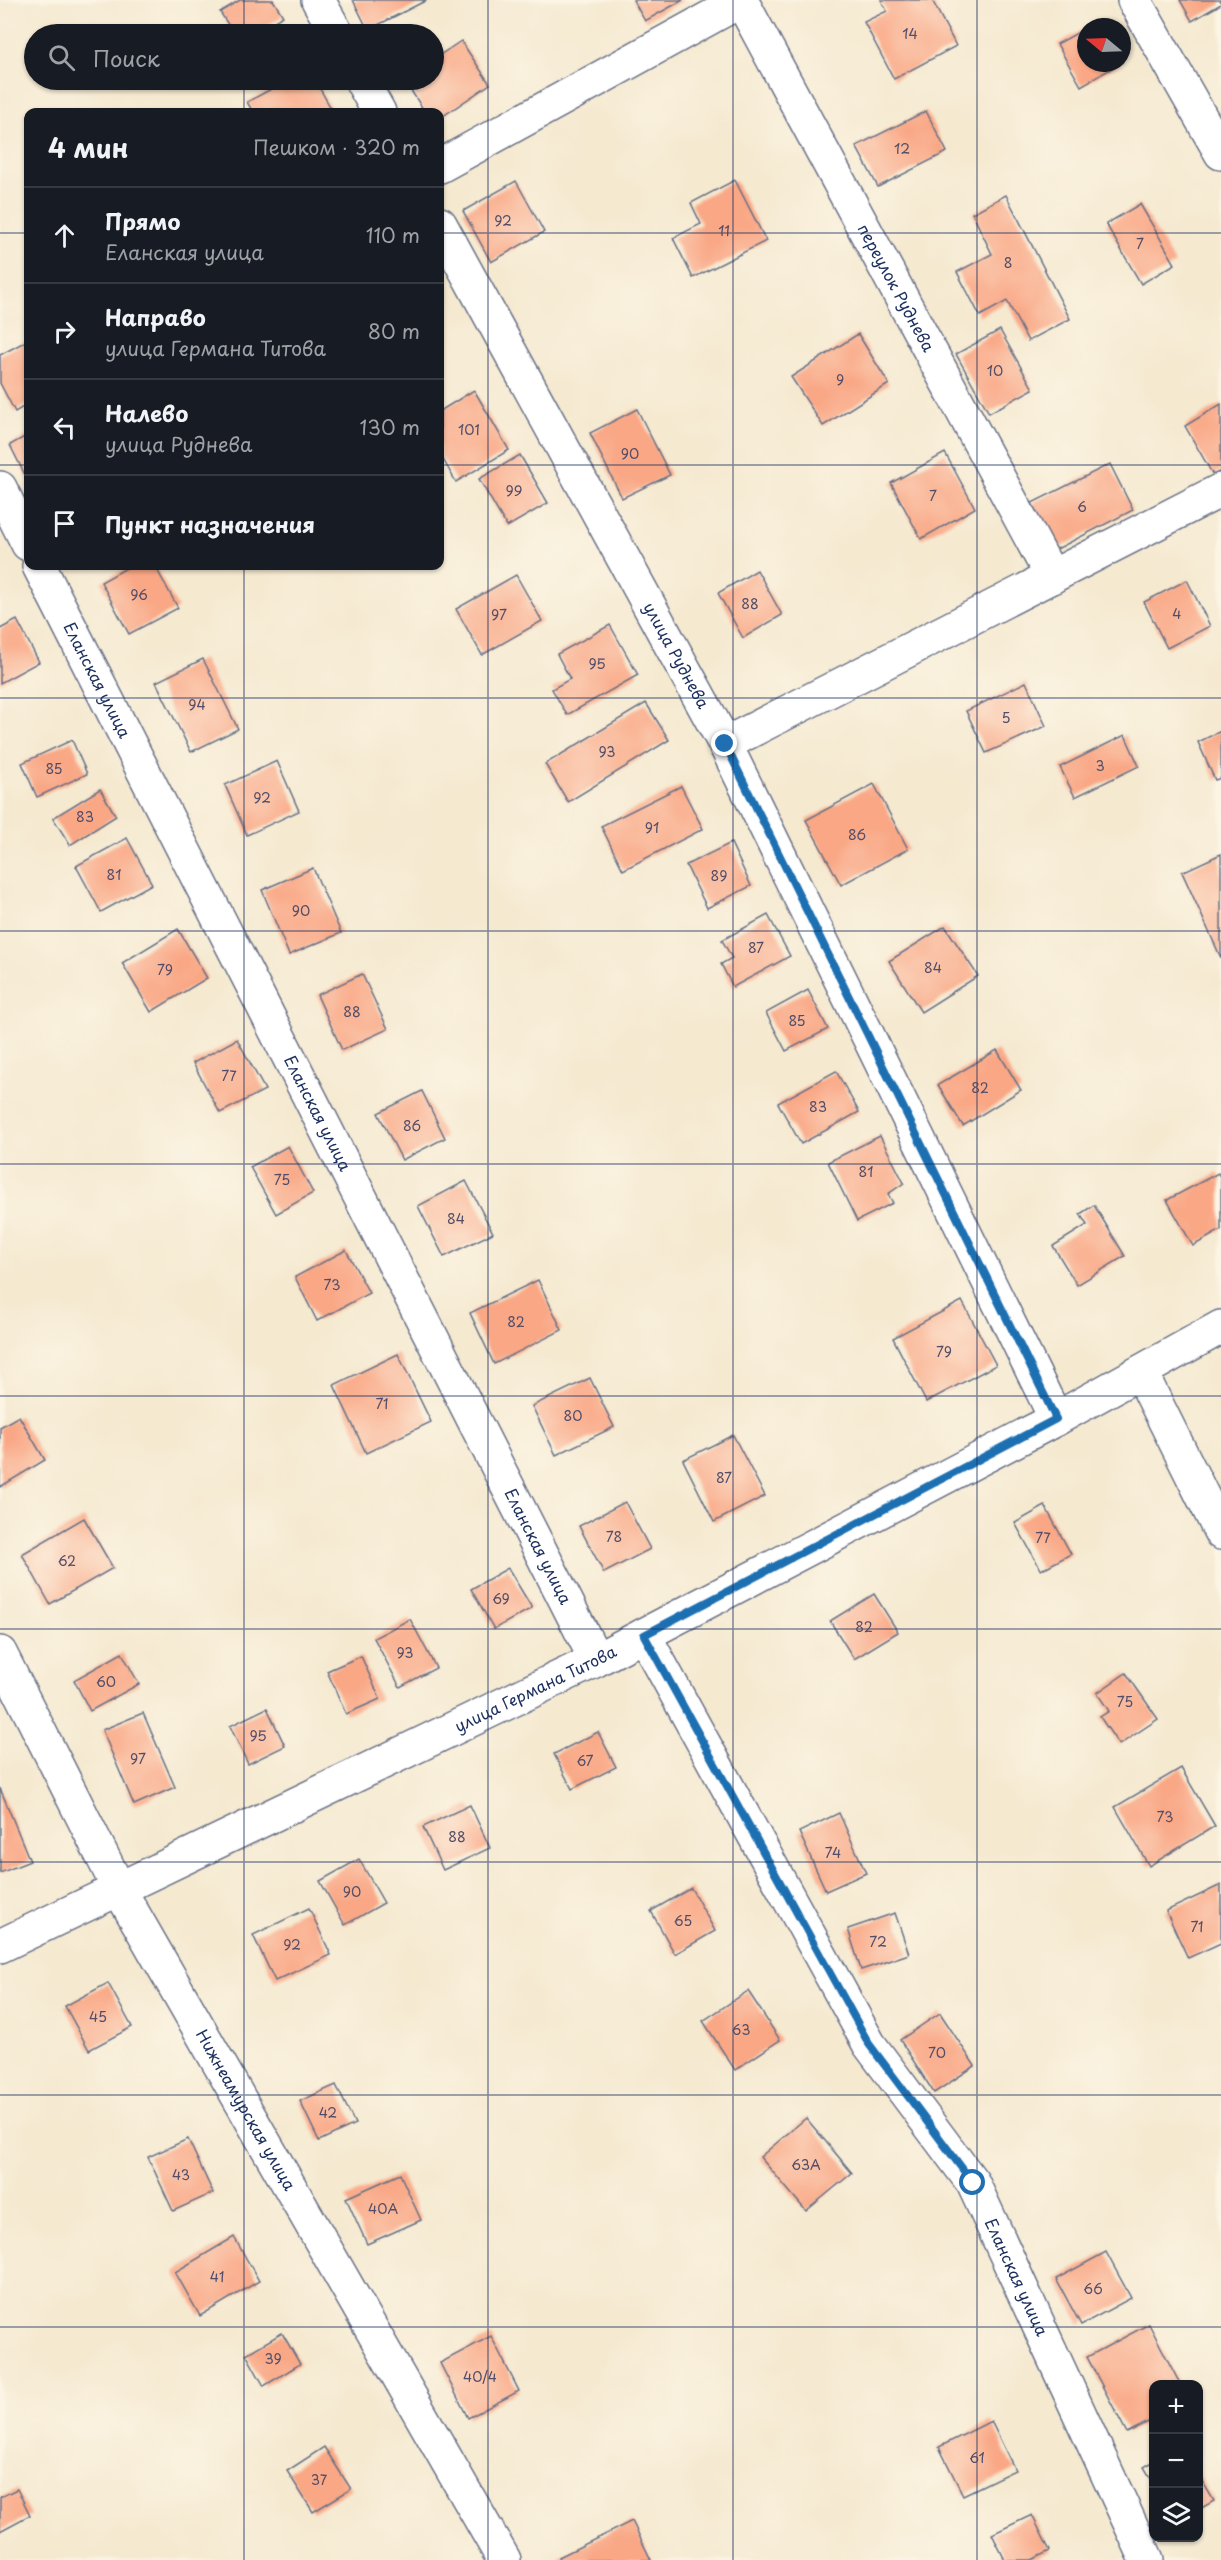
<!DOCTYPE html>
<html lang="ru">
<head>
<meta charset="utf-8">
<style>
  :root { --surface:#171b24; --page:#242831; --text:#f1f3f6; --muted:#9ea1a6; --line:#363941 }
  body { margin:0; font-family:"Playpen Sans",sans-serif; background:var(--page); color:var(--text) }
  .controls { position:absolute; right:18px; bottom:18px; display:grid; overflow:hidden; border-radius:12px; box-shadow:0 2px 4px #0004 }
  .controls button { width:54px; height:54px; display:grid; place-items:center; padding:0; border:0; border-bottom:2px solid var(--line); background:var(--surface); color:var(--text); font:30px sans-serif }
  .compass { position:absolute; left:1077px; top:18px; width:54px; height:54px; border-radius:50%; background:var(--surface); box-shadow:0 2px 4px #0004; rotate:289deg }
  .stop { position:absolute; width:18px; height:18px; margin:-14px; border:4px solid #1f6fb2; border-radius:50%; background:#fff }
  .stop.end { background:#1f6fb2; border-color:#fff; box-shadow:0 2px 6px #0008 }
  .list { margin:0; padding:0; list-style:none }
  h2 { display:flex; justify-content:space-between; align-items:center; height:78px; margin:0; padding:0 24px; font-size:26px }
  h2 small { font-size:20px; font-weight:400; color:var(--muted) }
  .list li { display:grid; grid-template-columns:39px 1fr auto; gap:18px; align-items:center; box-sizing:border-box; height:96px; padding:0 24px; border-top:2px solid var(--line) }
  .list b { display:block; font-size:22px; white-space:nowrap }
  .list p { margin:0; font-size:20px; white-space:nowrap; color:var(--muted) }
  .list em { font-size:20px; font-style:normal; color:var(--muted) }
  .icon { flex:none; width:33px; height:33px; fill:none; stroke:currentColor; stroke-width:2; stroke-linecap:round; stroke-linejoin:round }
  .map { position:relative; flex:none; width:1221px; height:2560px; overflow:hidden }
  .search { position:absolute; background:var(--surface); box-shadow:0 2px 4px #0004; left:24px; top:24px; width:420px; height:66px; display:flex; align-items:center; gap:15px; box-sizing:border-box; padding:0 21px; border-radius:33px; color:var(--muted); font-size:22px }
  .panel { position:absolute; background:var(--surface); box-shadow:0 2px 4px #0004; left:24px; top:108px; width:420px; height:462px; border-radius:12px }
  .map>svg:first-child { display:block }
</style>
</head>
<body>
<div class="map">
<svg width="1221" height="2560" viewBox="0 0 1221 2560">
  <rect width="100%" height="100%" fill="#fcf5e5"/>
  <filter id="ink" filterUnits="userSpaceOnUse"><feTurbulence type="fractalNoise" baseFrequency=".0167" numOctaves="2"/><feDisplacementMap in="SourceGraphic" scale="12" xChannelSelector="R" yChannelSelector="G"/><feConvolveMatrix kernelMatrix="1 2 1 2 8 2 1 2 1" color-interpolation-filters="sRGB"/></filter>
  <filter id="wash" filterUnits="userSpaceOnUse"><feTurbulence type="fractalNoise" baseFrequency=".008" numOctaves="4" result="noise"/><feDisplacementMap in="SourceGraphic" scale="24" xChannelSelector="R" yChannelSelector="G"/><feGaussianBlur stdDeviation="1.35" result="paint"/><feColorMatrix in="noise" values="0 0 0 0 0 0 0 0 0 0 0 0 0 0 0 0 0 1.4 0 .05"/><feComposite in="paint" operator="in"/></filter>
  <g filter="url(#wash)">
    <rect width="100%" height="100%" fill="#f5e9d0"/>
    <g id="blocks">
      <g fill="#f9a785">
        <path d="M240 0H273L283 16 253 34H234L220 12Z"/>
        <path d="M353 0H427L368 30Z"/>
        <path d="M633 0H683L645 21Z"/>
        <path d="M881 0H932L956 46 894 79 864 22 887 11Z"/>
        <path d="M1180 0H1221V4L1192 21Z"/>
        <path d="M1086 28V63H1121L1081 86 1057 44Z"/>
        <path d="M461 41 490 84 440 118V112H425L404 80H434V59Z"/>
        <path d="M288 80H315L333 112H253L247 102Z"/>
        <path d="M926 111 947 152 878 187 856 146Z"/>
        <path d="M735 180 766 241 693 278 673 238 701 224 691 203Z"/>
        <path d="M516 181 544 232 491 262 463 211Z"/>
        <path d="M1006 195 1070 319 1028 341 1007 301 980 316 957 272 992 254 972 213Z"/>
        <path d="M1140 204 1175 264 1141 284 1106 224Z"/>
        <path d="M1000 330 1033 389 989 413 956 354Z"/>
        <path d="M858 334 889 384 823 426 791 377Z"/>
        <path d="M28 340V404L15 412 0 383V355Z"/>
        <path d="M474 390 509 450 456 482 440 454V411Z"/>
        <path d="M1221 404V471L1213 475 1185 426Z"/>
        <path d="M637 409 670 475 622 498 590 433Z"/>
        <path d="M28 435V476L26 477 10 445Z"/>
        <path d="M945 453 975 508 921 539 891 483Z"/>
        <path d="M520 455 548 503 507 527 479 479Z"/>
        <path d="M1110 464 1133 510 1055 550 1032 503Z"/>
        <path d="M130 566H155L178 608 129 634 101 582Z"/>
        <path d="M757 570 782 615 743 638 718 593Z"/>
        <path d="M516 575 542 621 482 655 456 609Z"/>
        <path d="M1187 580 1210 626 1167 648 1144 602Z"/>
        <path d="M17 620 39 662 0 683V629Z"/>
        <path d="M610 625 638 675 567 715 552 689 570 679 557 654Z"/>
        <path d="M203 659 238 729 191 752 156 682Z"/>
        <path d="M1026 682 1046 726 986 753 966 711Z"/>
        <path d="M646 703 669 740 568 802 545 764Z"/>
        <path d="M1221 731V778L1215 780 1198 742Z"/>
        <path d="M1125 735 1139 766 1075 797 1060 767Z"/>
        <path d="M72 740 87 774 37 797 22 763Z"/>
        <path d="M277 761 299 811 247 835 225 785Z"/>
        <path d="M874 784 908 849 841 885 806 820Z"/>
        <path d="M681 786 703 829 623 870 601 826Z"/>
        <path d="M100 789 116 816 70 845 53 818Z"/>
        <path d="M127 838 152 884 101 912 76 866Z"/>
        <path d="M731 843 751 886 707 908 686 865Z"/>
        <path d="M1221 854V958L1182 872Z"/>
        <path d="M313 868 341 933 289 955 262 890Z"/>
        <path d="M768 915 790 956 733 987 721 964 732 958 722 940Z"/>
        <path d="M945 926 978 976 921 1012 889 961Z"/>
        <path d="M178 929 207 978 151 1012 122 963Z"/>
        <path d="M362 974 388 1029 342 1050 317 995Z"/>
        <path d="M808 990 828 1029 786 1051 766 1013Z"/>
        <path d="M237 1039 265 1090 220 1113 193 1063Z"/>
        <path d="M997 1050 1021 1090 963 1126 938 1085Z"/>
        <path d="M836 1071 859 1112 801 1144 778 1103Z"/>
        <path d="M422 1091 445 1138 402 1160 378 1113Z"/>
        <path d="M880 1136 904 1183 888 1194 893 1203 857 1221 828 1162Z"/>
        <path d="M288 1146 313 1193 276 1214 250 1167Z"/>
        <path d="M1218 1173 1221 1179V1230L1193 1246 1167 1200Z"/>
        <path d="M466 1181 493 1233 444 1257 418 1206Z"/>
        <path d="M1094 1205 1125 1256 1077 1285 1053 1246 1087 1225 1080 1214Z"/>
        <path d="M346 1250 369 1293 317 1321 295 1277Z"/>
        <path d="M538 1280 562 1330 494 1364 470 1313Z"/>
        <path d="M962 1301 996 1365 926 1402 893 1338Z"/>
        <path d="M398 1354 431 1422 366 1453 334 1385Z"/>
        <path d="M590 1378 614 1427 556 1455 532 1406Z"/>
        <path d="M19 1416 45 1460 0 1487V1427Z"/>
        <path d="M733 1435 765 1496 714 1522 683 1460Z"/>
        <path d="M625 1502 650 1549 604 1573 579 1526Z"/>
        <path d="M1045 1506 1071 1554 1041 1570 1015 1523Z"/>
        <path d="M84 1518 113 1568 50 1604 22 1554Z"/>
        <path d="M508 1568 532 1608 494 1629 471 1589Z"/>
        <path d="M874 1594 898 1632 854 1659 830 1621Z"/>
        <path d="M410 1619 436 1668 400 1687 374 1638Z"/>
        <path d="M122 1653 139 1684 90 1711 74 1680Z"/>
        <path d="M361 1656 380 1699 346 1714 327 1671Z"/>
        <path d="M1126 1673 1158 1719 1119 1745 1100 1717 1109 1711 1097 1693Z"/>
        <path d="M267 1708 285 1746 248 1764 230 1726Z"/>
        <path d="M143 1713 175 1787 134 1805 102 1730Z"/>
        <path d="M598 1732 616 1767 572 1789 554 1754Z"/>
        <path d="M1181 1768 1215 1826 1149 1866 1115 1807Z"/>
        <path d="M0 1788 30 1861 0 1873Z"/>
        <path d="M470 1805 490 1848 443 1870 423 1827Z"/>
        <path d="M839 1813 866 1873 826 1891 799 1832Z"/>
        <path d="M359 1859 384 1903 345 1925 320 1881Z"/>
        <path d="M1221 1885V1943L1188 1958 1166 1911Z"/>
        <path d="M691 1888 715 1931 675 1954 651 1911Z"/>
        <path d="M309 1908 331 1955 275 1981 253 1935Z"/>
        <path d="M895 1913 909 1954 861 1970 848 1929Z"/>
        <path d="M108 1983 132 2027 89 2050 65 2006Z"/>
        <path d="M748 1991 780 2040 735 2070 703 2021Z"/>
        <path d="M940 2013 975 2066 934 2093 900 2040Z"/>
        <path d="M336 2085 355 2124 319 2141 300 2101Z"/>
        <path d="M806 2118 852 2173 806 2211 760 2157Z"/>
        <path d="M188 2139 213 2193 173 2211 148 2157Z"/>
        <path d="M400 2174 421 2220 367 2244 346 2198Z"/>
        <path d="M234 2237 259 2281 200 2316 175 2272Z"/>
        <path d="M1106 2252 1131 2298 1081 2325 1056 2279Z"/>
        <path d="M1149 2324 1180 2384H1154V2419L1127 2433 1087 2357Z"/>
        <path d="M282 2333 300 2364 264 2386 246 2354Z"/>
        <path d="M491 2336 519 2391 468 2418 440 2363Z"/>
        <path d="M991 2421 1015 2470 963 2495 939 2447Z"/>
        <path d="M324 2447 351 2489 313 2512 287 2471Z"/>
        <path d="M1154 2461V2484L1144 2467Z"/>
        <path d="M1198 2474 1214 2501 1198 2510Z"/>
        <path d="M17 2489 30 2515 0 2531V2497Z"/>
        <path d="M1032 2515 1050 2551 1031 2560H1005L992 2534Z"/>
        <path d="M632 2521 651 2560H560L559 2557Z"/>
      </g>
    </g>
  </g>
  <g filter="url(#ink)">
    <use href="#blocks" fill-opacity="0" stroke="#677086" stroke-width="1.5"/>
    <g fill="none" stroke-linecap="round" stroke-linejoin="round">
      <defs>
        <g id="minor">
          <path d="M318 0 337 34"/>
          <path id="s1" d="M741 0 1052 577"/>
          <path d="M1134 0 1221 153"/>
          <path d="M361 80 379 112"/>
          <path d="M440 166 742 0"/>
          <path id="s2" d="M440 224 725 744 1056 1419"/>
          <path d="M0 488 28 544"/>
          <path id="s3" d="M39 566 596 1660"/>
          <path d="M725 744 1221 490"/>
          <path d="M1141 1373 1221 1533"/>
          <path id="s4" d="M644 1635 869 2044 973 2183 1147 2560"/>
          <path id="s5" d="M0 1653 119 1889 504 2560"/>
          <path id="s6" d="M0 1946 596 1660 1056 1419 1221 1327"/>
        </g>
      </defs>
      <use href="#minor" stroke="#677086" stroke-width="36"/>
      <use href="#minor" stroke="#fff" stroke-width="33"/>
    </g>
  </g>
  <g fill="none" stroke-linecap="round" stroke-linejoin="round" filter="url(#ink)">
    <path stroke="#1f6fb2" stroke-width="8" d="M725 744 1056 1419 644 1635 869 2044 973 2183"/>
  </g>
  <path fill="none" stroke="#1b2f5e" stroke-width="1.5" stroke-opacity="0.55" d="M244 0V34M488 0V2560M733 0V2560M977 0V2560M244 80V112M0 233H28M440 233H1221M0 465H28M440 465H1221M244 566V2560M0 698H1221M0 931H1221M0 1164H1221M0 1396H1221M0 1629H1221M0 1862H1221M0 2095H1221M0 2327H1221"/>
  <g text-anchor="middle" stroke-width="6" stroke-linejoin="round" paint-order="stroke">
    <g font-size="14" fill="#524d68">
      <text x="910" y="39">14</text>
      <text x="902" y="154">12</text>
      <text x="503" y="226">92</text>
      <text x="724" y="236">11</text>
      <text x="1140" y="249">7</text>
      <text x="1008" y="268">8</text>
      <text x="995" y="376">10</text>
      <text x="840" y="385">9</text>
      <text x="469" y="435">101</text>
      <text x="630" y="459">90</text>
      <text x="514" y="496">99</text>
      <text x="933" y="501">7</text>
      <text x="1082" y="512">6</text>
      <text x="139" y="600">96</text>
      <text x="750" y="609">88</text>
      <text x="1177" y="619">4</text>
      <text x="499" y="620">97</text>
      <text x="597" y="669">95</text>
      <text x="197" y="710">94</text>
      <text x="1006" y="723">5</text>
      <text x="607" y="757">93</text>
      <text x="1100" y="771">3</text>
      <text x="54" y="774">85</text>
      <text x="262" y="803">92</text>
      <text x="85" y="822">83</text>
      <text x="652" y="833">91</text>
      <text x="857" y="840">86</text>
      <text x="114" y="880">81</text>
      <text x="719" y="881">89</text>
      <text x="301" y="916">90</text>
      <text x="756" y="953">87</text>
      <text x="933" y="973">84</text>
      <text x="165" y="975">79</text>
      <text x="352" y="1017">88</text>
      <text x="797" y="1026">85</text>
      <text x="229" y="1081">77</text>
      <text x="980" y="1093">82</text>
      <text x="818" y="1112">83</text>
      <text x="412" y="1131">86</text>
      <text x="866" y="1177">81</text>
      <text x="282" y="1185">75</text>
      <text x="456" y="1224">84</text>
      <text x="332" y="1290">73</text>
      <text x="516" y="1327">82</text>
      <text x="944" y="1357">79</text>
      <text x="382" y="1409">71</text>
      <text x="573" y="1421">80</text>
      <text x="724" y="1483">87</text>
      <text x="614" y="1542">78</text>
      <text x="1043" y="1543">77</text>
      <text x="67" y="1566">62</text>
      <text x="501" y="1604">69</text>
      <text x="864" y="1632">82</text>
      <text x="405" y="1658">93</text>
      <text x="106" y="1687">60</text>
      <text x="1125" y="1707">75</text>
      <text x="258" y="1741">95</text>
      <text x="138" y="1764">97</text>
      <text x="585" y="1766">67</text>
      <text x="1165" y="1822">73</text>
      <text x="457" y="1842">88</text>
      <text x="833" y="1858">74</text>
      <text x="352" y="1897">90</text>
      <text x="683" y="1926">65</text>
      <text x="1197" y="1932">71</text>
      <text x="878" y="1947">72</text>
      <text x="292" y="1950">92</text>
      <text x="98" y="2022">45</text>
      <text x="741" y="2035">63</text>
      <text x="937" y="2058">70</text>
      <text x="328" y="2118">42</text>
      <text x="806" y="2170">63А</text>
      <text x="181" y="2180">43</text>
      <text x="383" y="2214">40А</text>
      <text x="217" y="2282">41</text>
      <text x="1093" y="2294">66</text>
      <text x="273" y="2364">39</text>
      <text x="480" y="2382">40/4</text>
      <text x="977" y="2463">61</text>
      <text x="319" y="2485">37</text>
    </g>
    <g font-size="16" fill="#1b2f5e" stroke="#fcf5e5">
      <text dy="6" stroke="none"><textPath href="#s1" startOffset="327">переулок Руднева</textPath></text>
      <text dy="6" stroke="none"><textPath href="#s2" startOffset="492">улица Руднева</textPath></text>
      <text dy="6" stroke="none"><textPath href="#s3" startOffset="128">Еланская улица</textPath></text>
      <text dy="6" stroke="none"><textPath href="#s3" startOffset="614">Еланская улица</textPath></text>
      <text dy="6" stroke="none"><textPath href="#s3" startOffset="1100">Еланская улица</textPath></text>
      <text dy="6" stroke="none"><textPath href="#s6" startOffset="594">улица Германа Титова</textPath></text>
      <text dy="6" stroke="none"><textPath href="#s5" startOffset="519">Нижнеамурская улица</textPath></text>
      <text dy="6" stroke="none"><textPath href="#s4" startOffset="744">Еланская улица</textPath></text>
    </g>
  </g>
</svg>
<div class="controls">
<button>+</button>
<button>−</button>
<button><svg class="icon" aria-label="layers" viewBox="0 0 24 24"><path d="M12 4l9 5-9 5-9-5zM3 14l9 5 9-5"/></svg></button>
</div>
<svg class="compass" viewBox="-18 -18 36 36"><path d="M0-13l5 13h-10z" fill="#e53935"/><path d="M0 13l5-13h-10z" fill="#9ea1a6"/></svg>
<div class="stop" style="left:973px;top:2183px"></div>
<div class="stop end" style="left:725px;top:744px"></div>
<div class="search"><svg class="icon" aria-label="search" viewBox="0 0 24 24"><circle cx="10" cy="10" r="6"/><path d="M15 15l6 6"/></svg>Поиск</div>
<section class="panel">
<h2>4 мин<small>Пешком · 320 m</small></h2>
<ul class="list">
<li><svg class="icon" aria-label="ahead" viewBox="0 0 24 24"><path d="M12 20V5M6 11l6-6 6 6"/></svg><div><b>Прямо</b><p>Еланская улица</p></div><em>110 m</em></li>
<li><svg class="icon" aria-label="right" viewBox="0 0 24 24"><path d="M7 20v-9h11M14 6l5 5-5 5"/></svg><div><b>Направо</b><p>улица Германа Титова</p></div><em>80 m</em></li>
<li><svg class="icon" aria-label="left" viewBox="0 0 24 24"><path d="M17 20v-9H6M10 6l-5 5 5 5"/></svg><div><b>Налево</b><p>улица Руднева</p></div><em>130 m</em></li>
<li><svg class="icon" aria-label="arrive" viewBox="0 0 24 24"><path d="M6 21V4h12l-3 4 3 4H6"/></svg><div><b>Пункт назначения</b></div></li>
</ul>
</section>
</div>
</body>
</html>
